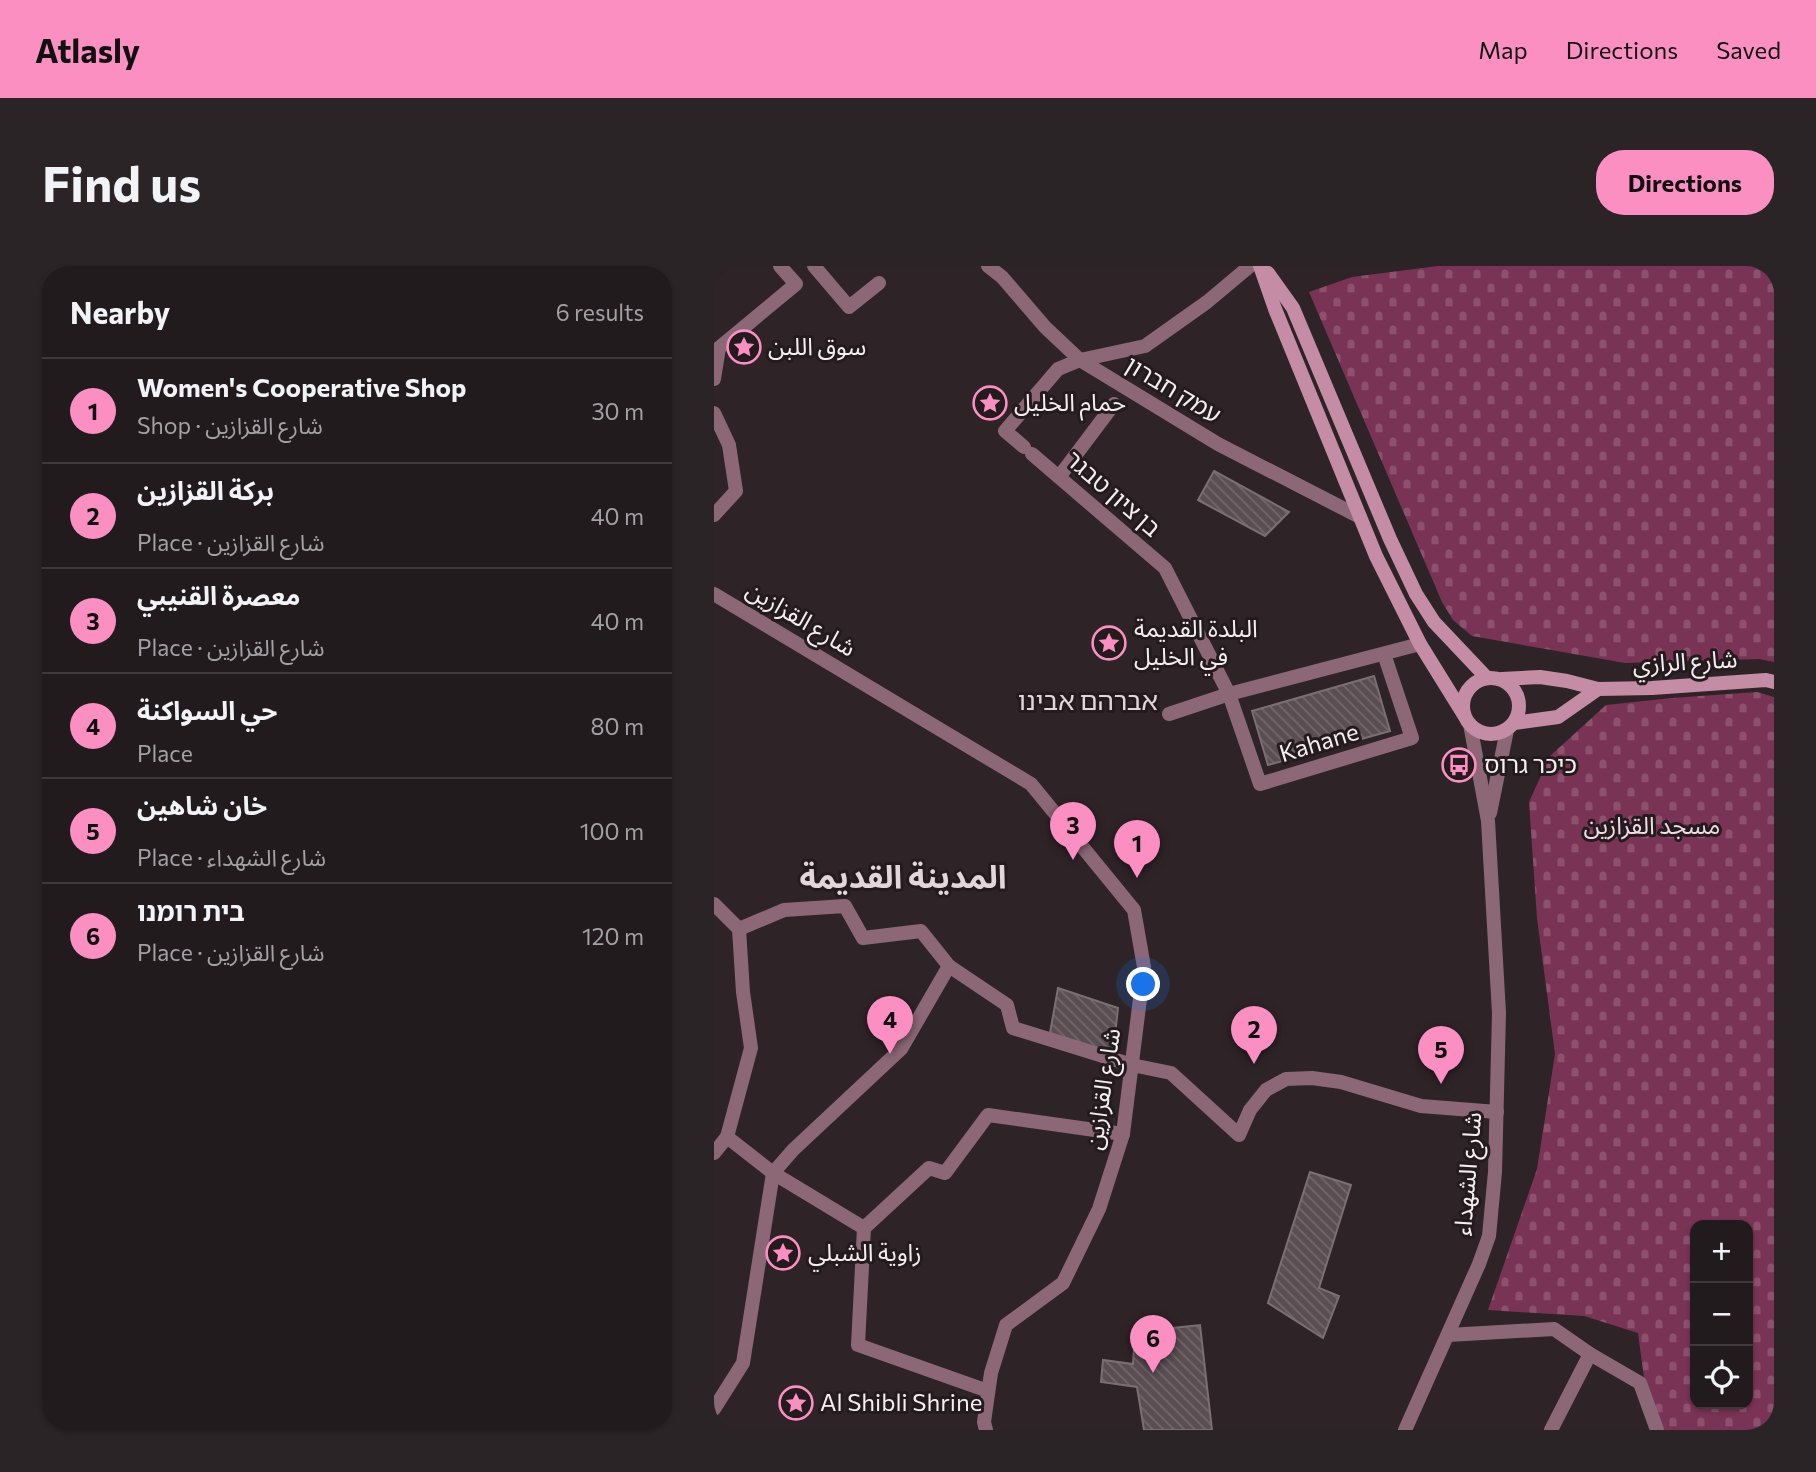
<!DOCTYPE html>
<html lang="en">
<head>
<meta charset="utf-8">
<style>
  :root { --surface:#221b1e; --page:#2a2427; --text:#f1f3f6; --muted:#a2a1a4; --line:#3f393c; --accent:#fc8fc1 }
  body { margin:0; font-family:Commissioner,"Noto Sans Arabic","Noto Sans Hebrew",sans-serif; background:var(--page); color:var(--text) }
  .controls { position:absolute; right:21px; bottom:21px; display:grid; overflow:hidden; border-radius:14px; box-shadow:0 2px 5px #0004 }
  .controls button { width:63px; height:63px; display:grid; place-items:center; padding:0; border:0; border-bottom:2px solid var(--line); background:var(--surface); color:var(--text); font:35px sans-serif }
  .you { position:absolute; left:430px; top:719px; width:24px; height:24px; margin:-18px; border:5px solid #fff; border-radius:50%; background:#1a73e8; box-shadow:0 0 0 10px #1a73e833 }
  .badge { display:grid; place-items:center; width:46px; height:46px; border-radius:50%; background:var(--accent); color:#111; font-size:23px; font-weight:700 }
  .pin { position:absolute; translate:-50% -58px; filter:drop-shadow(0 2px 4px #0008) }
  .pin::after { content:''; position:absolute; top:37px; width:24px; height:21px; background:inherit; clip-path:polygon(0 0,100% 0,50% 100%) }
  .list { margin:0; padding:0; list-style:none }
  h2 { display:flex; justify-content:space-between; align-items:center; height:91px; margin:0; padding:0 28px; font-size:30px }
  h2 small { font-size:23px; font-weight:400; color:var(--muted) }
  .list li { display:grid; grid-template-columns:46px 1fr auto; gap:21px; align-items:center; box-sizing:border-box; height:105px; padding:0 28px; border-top:2px solid var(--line) }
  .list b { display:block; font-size:26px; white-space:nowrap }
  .list p { margin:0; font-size:23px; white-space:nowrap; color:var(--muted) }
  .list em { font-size:23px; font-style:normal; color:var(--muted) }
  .icon { flex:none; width:38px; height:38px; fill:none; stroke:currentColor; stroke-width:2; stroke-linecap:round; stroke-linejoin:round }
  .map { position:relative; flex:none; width:1060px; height:1164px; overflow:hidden; border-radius:28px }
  header { display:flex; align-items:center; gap:42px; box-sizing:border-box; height:98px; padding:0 35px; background:var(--accent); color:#111 }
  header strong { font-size:33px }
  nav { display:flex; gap:38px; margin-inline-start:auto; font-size:24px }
  .intro { display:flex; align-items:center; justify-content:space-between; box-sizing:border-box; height:168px; padding:0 42px }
  h1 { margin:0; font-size:49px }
  .button { padding:18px 32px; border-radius:28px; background:var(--accent); color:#111; font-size:24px; font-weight:700 }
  main { display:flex; gap:42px; padding:0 42px }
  aside { flex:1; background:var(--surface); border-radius:28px; box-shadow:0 2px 5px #0004 }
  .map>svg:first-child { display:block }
</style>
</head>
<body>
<header>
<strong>Atlasly</strong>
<nav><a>Map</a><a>Directions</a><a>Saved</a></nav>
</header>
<div class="intro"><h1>Find us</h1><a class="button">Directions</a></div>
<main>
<aside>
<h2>Nearby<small>6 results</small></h2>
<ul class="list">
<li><span class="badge">1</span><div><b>Women's Cooperative Shop</b><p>Shop · شارع القزازين</p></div><em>30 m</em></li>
<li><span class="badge">2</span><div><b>بركة القزازين</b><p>Place · شارع القزازين</p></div><em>40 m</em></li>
<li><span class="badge">3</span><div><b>معصرة القنيبي</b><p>Place · شارع القزازين</p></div><em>40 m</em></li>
<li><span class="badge">4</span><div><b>حي السواكنة</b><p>Place</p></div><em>80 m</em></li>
<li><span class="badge">5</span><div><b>خان شاهين</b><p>Place · شارع الشهداء</p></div><em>100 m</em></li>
<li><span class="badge">6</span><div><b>בית רומנו</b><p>Place · شارع القزازين</p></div><em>120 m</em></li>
</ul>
</aside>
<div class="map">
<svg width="1060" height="1164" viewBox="0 0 1060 1164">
  <defs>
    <pattern id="cemetery-stones" width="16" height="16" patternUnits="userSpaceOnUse" patternTransform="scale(1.75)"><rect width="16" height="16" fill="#793355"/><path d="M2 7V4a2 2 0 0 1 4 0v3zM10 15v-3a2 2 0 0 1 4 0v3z" fill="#8d516e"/></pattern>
    <pattern id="building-back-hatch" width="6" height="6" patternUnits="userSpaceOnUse" patternTransform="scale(1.75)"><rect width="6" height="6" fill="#5a4e53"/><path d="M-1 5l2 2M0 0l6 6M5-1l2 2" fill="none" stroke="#72686c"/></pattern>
  </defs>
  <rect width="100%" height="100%" fill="#2e2428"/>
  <g fill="url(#cemetery-stones)" fill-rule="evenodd">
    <path d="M724 0H1060V396L1045 393 911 397 758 370 739 354 728 336 595 26 638 11Z"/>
    <path d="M1043 426 1060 431V1164H937L924 1067 870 1050 774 1044 823 903 841 788 823 652 815 536 836 490 892 439 958 432ZM981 959H1034V1138H981Z"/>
  </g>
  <g fill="url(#building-back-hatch)" stroke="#7b6f74" stroke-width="2">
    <path d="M500 205 575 246 551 270 484 234Z"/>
    <path d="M660 410 676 465 554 499 538 445Z"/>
    <path d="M344 722 404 742 399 787 336 767Z"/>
    <path d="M596 906 637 919 605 1022 625 1030 609 1072 554 1037Z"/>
    <path d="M486 1059 498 1164H430L423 1121 387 1116 389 1094 419 1098 421 1066Z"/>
  </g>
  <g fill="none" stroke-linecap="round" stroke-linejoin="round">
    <g stroke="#8c6877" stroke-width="14">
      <path d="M100 0 135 41 165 17"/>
      <path d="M0 113 5 82 82 18 66 0"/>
      <path d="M0 147 15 179 22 225 0 249"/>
      <path d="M345 211 400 138"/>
      <path d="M0 638 25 663 29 726 37 782 13 871"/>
      <path d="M25 663 70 644 131 640 149 672 207 665 235 700"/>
      <path d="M59 907 79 884 187 783 235 700 293 739 299 762 418 799"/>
      <path d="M150 962 215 902 231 907 274 849 409 868"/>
      <path d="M876 1088 926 1117 943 1164"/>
    </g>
    <g stroke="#8c6877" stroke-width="14">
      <path d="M310 181 291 165 344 103 366 94 431 80 493 36 536 0"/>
      <path d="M318 188 451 302 515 428 546 518 698 472 670 388"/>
      <path d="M0 328 317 518 420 644 430 701 409 868 385 943 349 1017 292 1059 277 1107 270 1156 272 1164"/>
      <path d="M455 448 515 428 706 378"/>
      <path d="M418 799 457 807 525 869 536 844 552 824 572 813 598 812 627 816 707 840 783 846"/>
      <path d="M0 887 13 871 59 907 150 962 144 1079 274 1125"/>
      <path d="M734 1069 840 1063 876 1088 837 1164"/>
      <path d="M0 1143 29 1097 59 907"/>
    </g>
    <g stroke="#8c6877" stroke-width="14">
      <path d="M274 0 288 11 331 61 366 94 504 178 646 251"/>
      <path d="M776 547 793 464"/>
      <path d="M691 1164 765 998 775 970 781 906 785 747 774 555 756 458"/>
    </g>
    <g stroke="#c58da5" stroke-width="14">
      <path d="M546 0 561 43 662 290 706 378 750 449"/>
      <path d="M554 7 579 42 676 273 702 328 720 356 773 412"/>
      <circle cx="777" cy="440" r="28"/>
      <path d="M788 413 826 411 853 415 884 423 938 422 1052 414 1060 416"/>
      <path d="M800 457 844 451 884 423"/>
    </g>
  </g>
  <defs>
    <symbol id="sight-ring" viewBox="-11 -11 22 22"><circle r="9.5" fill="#241b1e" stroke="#fc8fc1" stroke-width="1.5"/><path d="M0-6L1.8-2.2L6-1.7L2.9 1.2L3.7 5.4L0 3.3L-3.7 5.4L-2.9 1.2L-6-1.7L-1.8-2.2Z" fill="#fc8fc1"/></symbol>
    <symbol id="bus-ring" viewBox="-11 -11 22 22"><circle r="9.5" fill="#241b1e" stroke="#fc8fc1" stroke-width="1.5"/><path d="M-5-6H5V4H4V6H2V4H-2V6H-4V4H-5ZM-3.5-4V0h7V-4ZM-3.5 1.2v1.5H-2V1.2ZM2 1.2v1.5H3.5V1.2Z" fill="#fc8fc1"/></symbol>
  </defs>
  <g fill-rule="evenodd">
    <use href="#sight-ring" x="11" y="62" width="38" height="38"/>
    <use href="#sight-ring" x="257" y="118" width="38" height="38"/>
    <use href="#sight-ring" x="376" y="358" width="38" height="38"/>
    <use href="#bus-ring" x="726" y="480" width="38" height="38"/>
    <use href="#sight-ring" x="50" y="968" width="38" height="38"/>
    <use href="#sight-ring" x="63" y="1118" width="38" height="38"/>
  </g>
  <g text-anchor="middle" stroke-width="6" stroke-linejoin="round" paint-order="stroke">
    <g font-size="24" fill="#f5eef0" stroke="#241b1e" text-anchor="start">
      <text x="54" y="89">سوق اللبن</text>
      <text x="300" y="145">حمام الخليل</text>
      <text x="420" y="371">البلدة القديمة<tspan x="420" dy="28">في الخليل</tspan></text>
      <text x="770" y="507">כיכר גרוס</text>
      <text x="94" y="995">زاوية الشبلي</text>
      <text x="106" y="1145">Al Shibli Shrine</text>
    </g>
    <g font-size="24" fill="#f5eef0" stroke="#241b1e">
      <text transform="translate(459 124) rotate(31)" y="8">עמק חברון</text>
      <text transform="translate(399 228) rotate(41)" y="8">בן ציון טבגר</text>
      <text transform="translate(87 353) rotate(31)" y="8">شارع القزازين</text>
      <text transform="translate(971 396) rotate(-3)" y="8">شارع الرازي</text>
      <text transform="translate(605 477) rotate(-17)" y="8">Kahane</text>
      <text transform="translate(389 823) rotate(-81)" y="8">شارع القزازين</text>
      <text transform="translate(754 908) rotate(-85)" y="8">شارع الشهداء</text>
    </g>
    <g font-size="24" fill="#f1dae3" stroke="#241b1e">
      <text x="938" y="568">مسجد القزازين</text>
    </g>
    <g font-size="26" fill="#e3d5da" stroke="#241b1e">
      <text x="374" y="444">אברהם אבינו</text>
    </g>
    <g font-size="32" font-weight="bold" fill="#e3d5da" stroke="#241b1e">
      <text x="189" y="622">المدينة القديمة</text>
    </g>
  </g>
</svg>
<div class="controls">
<button>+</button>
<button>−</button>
<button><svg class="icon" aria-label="locate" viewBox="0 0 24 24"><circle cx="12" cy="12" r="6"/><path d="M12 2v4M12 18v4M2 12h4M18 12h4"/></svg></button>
</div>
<div class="you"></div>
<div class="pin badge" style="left:423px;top:612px">1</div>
<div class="pin badge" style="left:540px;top:798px">2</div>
<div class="pin badge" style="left:359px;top:594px">3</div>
<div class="pin badge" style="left:176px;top:788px">4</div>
<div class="pin badge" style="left:727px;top:818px">5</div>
<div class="pin badge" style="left:439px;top:1107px">6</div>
</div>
</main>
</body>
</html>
